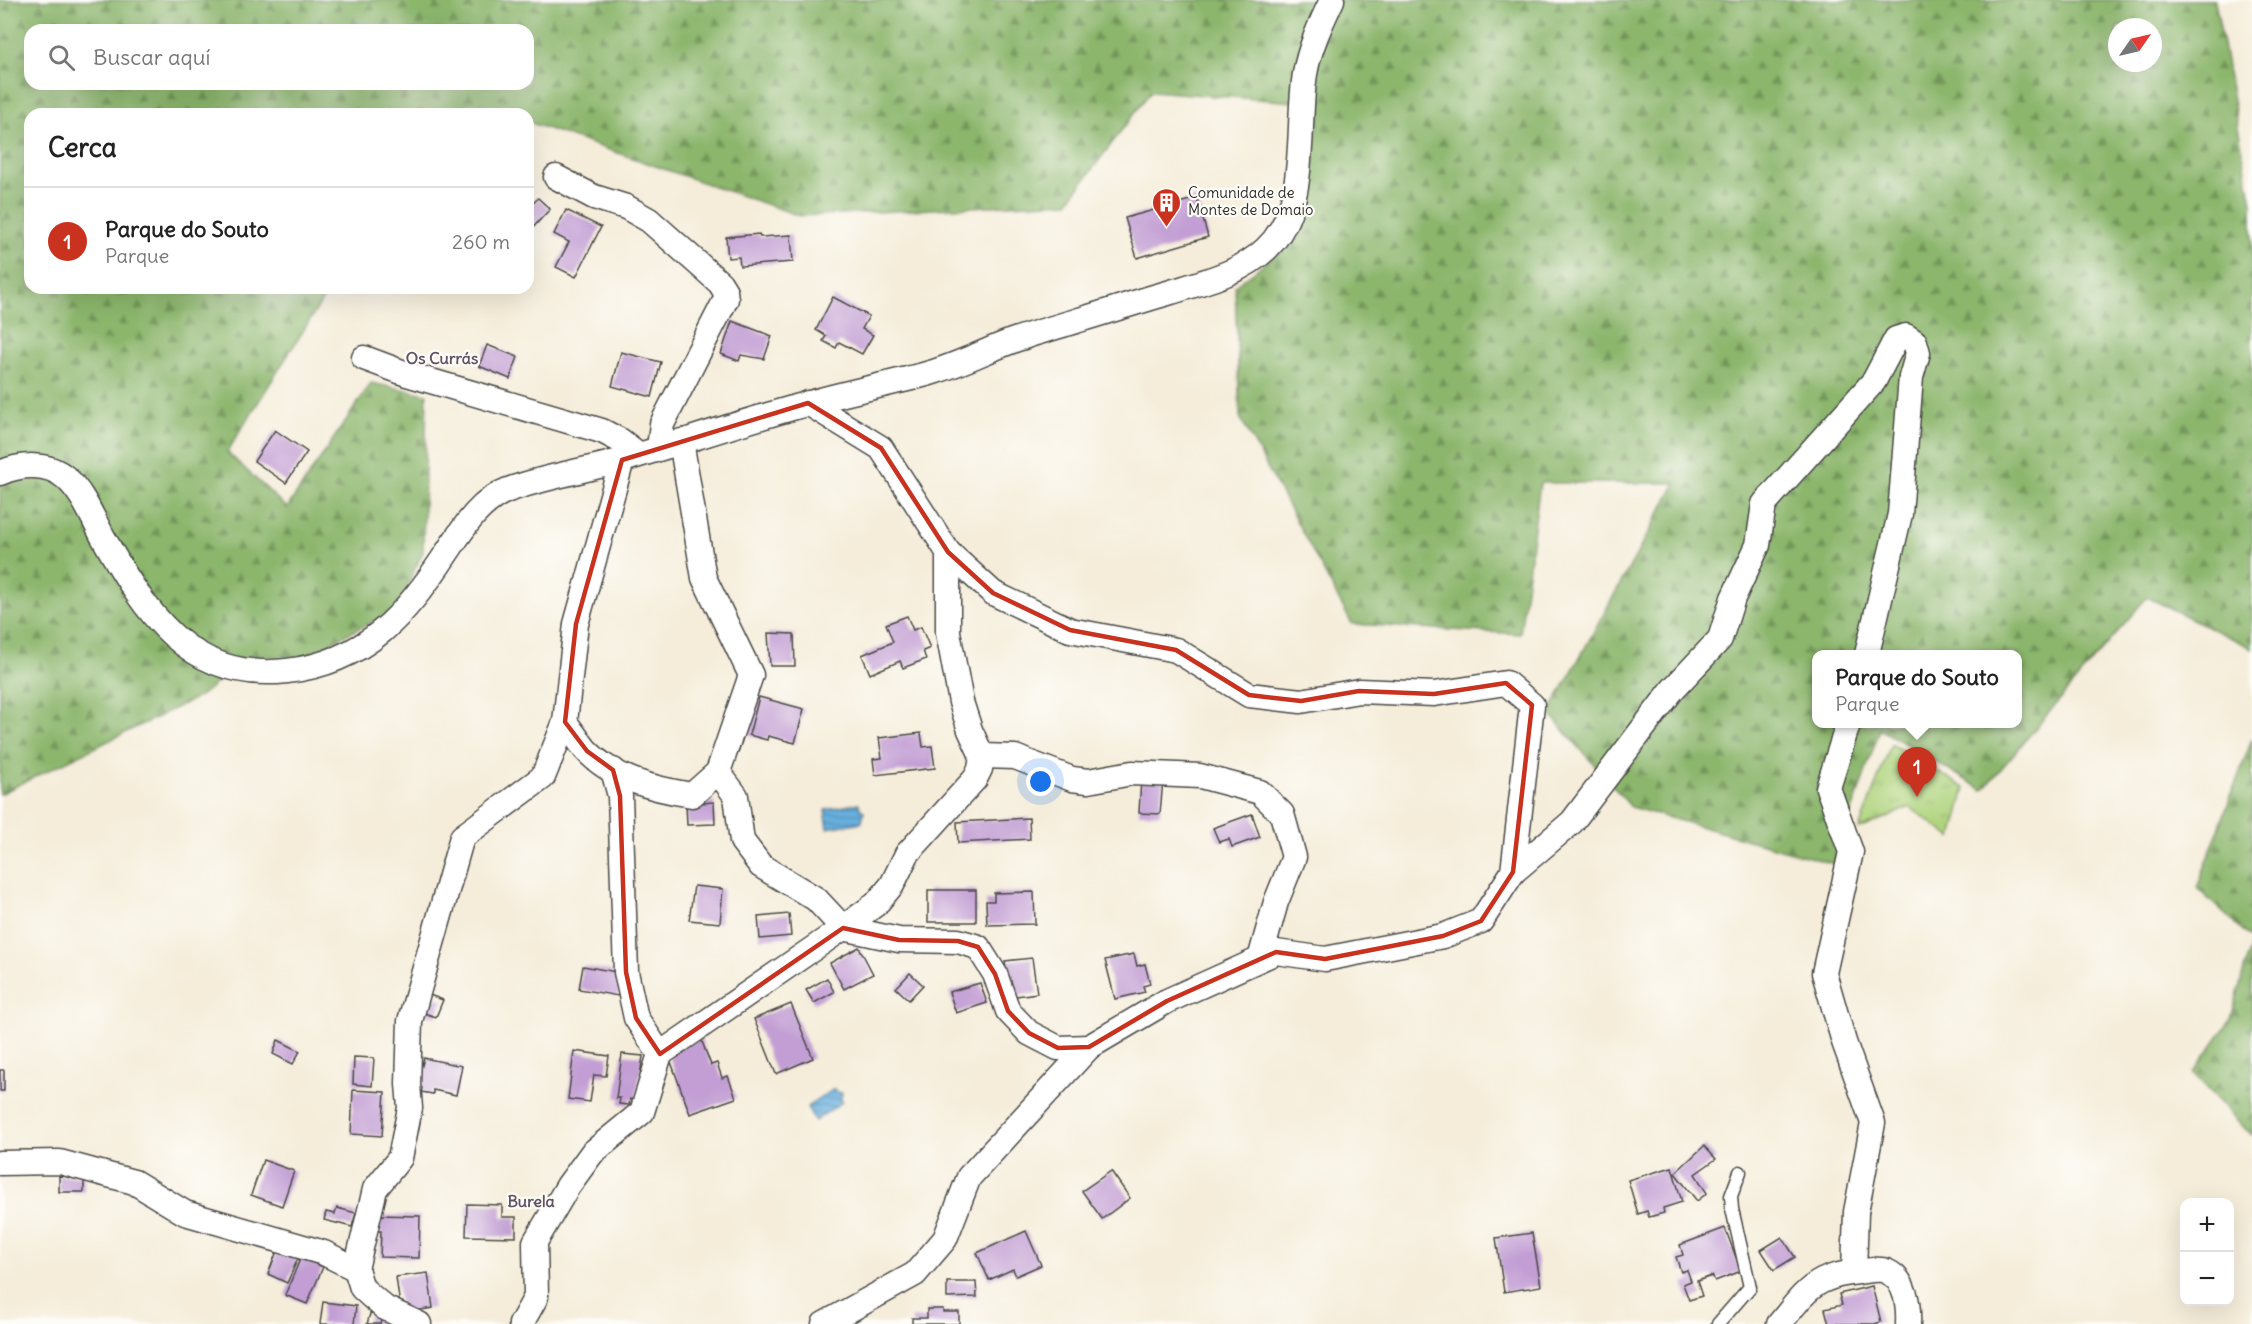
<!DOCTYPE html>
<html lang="es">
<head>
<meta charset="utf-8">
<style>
  :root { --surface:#fff; --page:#f6f6f6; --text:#222; --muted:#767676; --line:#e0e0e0; --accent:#c8321e }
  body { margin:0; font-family:Delius,sans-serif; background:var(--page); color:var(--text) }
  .controls { position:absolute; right:18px; bottom:18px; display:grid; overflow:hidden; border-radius:12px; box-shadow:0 6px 24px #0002 }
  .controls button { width:54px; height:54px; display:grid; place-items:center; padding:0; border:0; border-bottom:2px solid var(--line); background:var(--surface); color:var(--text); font:30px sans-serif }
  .compass { position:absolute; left:2108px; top:18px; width:54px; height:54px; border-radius:50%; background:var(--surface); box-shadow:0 6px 24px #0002; rotate:56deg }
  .you { position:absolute; left:1041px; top:782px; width:21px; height:21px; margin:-15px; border:4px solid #fff; border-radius:50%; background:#1a73e8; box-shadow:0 0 0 9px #1a73e833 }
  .badge { display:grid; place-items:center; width:39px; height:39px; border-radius:50%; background:var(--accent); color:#fff; font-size:20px; font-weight:700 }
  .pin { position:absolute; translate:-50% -50px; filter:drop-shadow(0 2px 3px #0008) }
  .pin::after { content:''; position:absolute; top:32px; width:21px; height:18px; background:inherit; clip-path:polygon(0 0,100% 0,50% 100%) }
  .popup { position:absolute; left:1812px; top:650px; width:210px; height:78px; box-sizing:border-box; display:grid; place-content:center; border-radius:12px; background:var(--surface); filter:drop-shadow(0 2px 4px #0005); font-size:20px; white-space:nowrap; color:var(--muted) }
  .popup b { font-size:22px; color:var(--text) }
  .popup::after { content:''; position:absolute; left:50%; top:100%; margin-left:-12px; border:12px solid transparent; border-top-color:var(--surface) }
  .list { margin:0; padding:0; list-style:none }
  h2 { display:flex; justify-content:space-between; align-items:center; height:78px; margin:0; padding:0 24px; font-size:26px }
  h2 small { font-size:20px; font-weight:400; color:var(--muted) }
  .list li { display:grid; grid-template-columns:39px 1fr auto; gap:18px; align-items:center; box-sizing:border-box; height:108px; padding:0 24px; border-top:2px solid var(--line) }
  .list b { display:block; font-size:22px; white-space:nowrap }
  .list p { margin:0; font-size:20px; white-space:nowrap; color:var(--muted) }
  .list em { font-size:20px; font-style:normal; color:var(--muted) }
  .icon { flex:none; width:33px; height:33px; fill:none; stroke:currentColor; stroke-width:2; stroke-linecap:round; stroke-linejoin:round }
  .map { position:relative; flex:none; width:2252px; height:1324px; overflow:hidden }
  .search { position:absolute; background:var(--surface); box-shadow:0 6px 24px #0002; left:24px; top:24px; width:510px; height:66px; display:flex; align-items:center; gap:15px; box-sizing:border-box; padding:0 21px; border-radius:18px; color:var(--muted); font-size:22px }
  .panel { position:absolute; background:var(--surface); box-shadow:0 6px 24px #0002; left:24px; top:108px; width:510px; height:186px; border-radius:18px }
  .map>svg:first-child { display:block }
</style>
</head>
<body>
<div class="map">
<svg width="2252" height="1324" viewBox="0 0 2252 1324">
  <defs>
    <pattern id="forest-firs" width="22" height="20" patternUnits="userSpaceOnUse" patternTransform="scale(1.5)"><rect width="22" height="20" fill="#8bb66c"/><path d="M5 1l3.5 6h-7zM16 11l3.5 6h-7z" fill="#729459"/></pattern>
    <pattern id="park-tufts" width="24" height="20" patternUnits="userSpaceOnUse" patternTransform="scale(1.5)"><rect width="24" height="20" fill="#afd47d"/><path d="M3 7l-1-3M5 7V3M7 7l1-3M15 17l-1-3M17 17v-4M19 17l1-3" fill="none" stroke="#97b66c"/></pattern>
    <pattern id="water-rules" width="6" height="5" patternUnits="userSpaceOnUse" patternTransform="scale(1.5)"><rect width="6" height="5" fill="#68b0df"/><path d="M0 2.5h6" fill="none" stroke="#568fb5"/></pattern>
  </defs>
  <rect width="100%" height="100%" fill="#fdfcf7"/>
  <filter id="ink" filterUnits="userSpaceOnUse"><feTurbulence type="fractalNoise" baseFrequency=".0167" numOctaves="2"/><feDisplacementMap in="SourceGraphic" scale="12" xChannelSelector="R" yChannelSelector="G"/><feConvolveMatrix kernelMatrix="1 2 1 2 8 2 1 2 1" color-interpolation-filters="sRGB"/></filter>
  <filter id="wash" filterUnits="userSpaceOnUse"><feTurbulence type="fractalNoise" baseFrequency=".008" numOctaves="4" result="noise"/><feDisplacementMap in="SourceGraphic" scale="24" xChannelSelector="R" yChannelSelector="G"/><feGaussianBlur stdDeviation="1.35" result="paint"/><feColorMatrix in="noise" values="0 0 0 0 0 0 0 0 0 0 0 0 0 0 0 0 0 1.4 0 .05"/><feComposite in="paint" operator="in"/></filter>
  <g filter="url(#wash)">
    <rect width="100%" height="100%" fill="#f5edda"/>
    <g fill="url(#forest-firs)" stroke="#5b704c" stroke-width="1.5" fill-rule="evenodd">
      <path d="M0 0H2215L2252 204V648L2147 597 1983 790 1880 729 1834 864 1631 807 1549 713 1676 483H1540L1520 634 1352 624 1240 417 1235 286 1300 236 1321 104 1151 91 1068 202 800 216 528 122V114H505L480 105 472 114H30V288H330L227 452 287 508 371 383 427 394 423 552 396 610 302 657 250 656 200 696 0 794ZM2117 27H2153V63H2117ZM30 30H528V84H30ZM1816 654H2018V724H1816Z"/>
      <path d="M2252 739V1136L2193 1073 2231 1019 2252 940 2197 888Z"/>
    </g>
    <path fill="url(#park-tufts)" stroke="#6d8054" stroke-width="1.5" d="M1891 744 1965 788 1952 838 1910 807 1859 829Z"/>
    <g fill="url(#water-rules)" stroke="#4a6e85" stroke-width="1.5">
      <path d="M859 803 860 809 864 811 862 822 828 828 825 810Z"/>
      <path d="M834 1089 836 1092 842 1093 841 1098 842 1102 815 1121 807 1107Z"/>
    </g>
    <g id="blocks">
      <g fill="#c29ed4">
        <path d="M538 198 550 209 528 233V209Z"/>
        <path d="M1197 198 1208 237 1137 258 1125 218Z"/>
        <path d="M566 210 601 227 576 277 556 267 569 242 554 234Z"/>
        <path d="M759 234 760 237 791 235 793 262 740 266 739 257 728 258 726 237Z"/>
        <path d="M833 297 869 316 862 329 873 335 862 354 839 342 836 348 823 341 826 336 816 330Z"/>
        <path d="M732 321 772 336 764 359 741 355 739 361 721 354Z"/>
        <path d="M487 345 518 357 510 379 479 366Z"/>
        <path d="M621 352 661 362 652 397 612 386Z"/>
        <path d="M275 430 307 452 286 483 254 461Z"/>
        <path d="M907 616 913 630 921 627 930 648 923 651 926 659 903 668 900 661 870 674 862 655 893 642 886 624Z"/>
        <path d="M768 633 794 634 795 666H770Z"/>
        <path d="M759 697 804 709 795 743 768 736 767 740 749 735Z"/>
        <path d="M921 733 923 747 932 746 935 768 875 775 873 759 882 758 879 738Z"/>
        <path d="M1141 779 1163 780 1160 814 1139 813Z"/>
        <path d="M714 802 715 824 687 825 686 804Z"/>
        <path d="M1252 814 1260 837 1232 847 1229 839 1219 842 1213 828Z"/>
        <path d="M1029 818 1030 839 958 843 957 822Z"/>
        <path d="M694 886 723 889 720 923 689 920Z"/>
        <rect x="928" y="890" width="48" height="32"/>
        <path d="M1034 892 1035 924 987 925 986 901H994V893Z"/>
        <path d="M789 914 791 936 760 939 758 917Z"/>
        <path d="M859 947 873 974 844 989 830 963Z"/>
        <path d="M1134 954 1137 966 1145 964 1150 984 1143 986 1145 992 1115 999 1105 960Z"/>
        <path d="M1032 958 1037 993 1009 997 1005 961Z"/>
        <path d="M583 966 622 973 618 996 579 989Z"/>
        <path d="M910 973 923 985 909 1000 896 988Z"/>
        <path d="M827 978 834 992 814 1003 806 990Z"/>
        <path d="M980 983 987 1003 956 1013 949 992Z"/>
        <path d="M424 993 443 1000 436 1017 418 1011Z"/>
        <path d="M791 1004 813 1058 776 1074 754 1019Z"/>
        <path d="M701 1039 711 1065 717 1063 722 1078 728 1076 736 1098 690 1114 667 1051Z"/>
        <path d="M278 1040 300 1051 293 1064 273 1054Z"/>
        <path d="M574 1051 609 1056 606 1076 594 1075 590 1102 568 1099Z"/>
        <path d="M622 1054 643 1056 636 1100 630 1099 629 1105 619 1104 620 1098H616Z"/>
        <path d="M354 1057 374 1058 372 1086 353 1084Z"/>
        <path d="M424 1058 462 1066 456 1095 433 1090V1094L421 1092 422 1088 416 1087Z"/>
        <rect x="0" y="1070" width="4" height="21"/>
        <path d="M353 1090 385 1092 382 1136 351 1134Z"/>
        <path d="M1704 1146 1716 1159 1695 1174 1707 1193 1697 1201 1675 1173Z"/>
        <path d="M263 1160 294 1171 282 1206 251 1195Z"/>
        <path d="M1672 1167 1682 1202 1663 1208 1664 1213 1649 1217 1647 1211 1638 1214 1628 1180Z"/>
        <path d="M1111 1171 1130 1198 1102 1219 1082 1191Z"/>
        <path d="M59 1176 84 1177V1192H59Z"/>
        <path d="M467 1204 502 1205V1217H516V1237L466 1236Z"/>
        <path d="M337 1208 356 1213 352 1227 324 1220 326 1212 335 1214Z"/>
        <path d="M376 1215 420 1216 419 1258 380 1257 381 1231H375Z"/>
        <path d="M1725 1228 1741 1271 1715 1281 1712 1276 1697 1281 1702 1296 1689 1300 1683 1284 1691 1281 1687 1270 1681 1272 1676 1257 1683 1255 1680 1245Z"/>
        <path d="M1026 1231 1041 1265 1016 1276 1013 1269 989 1280 977 1253Z"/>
        <path d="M1532 1233 1541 1286 1504 1292 1496 1238Z"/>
        <path d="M1782 1237 1795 1257 1774 1270 1761 1250Z"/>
        <path d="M279 1246 300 1254 287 1283 268 1274Z"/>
        <path d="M301 1257 323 1267 307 1304 285 1295Z"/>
        <path d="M428 1273 433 1308 401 1313 396 1277Z"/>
        <path d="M947 1282H976L977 1297 947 1298Z"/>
        <path d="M1872 1286 1881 1322 1874 1324H1829L1825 1309 1842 1305 1839 1294Z"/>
        <path d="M323 1302 356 1306 354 1324H320Z"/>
        <path d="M372 1307 384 1313 380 1324H367Z"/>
        <path d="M927 1309H943V1312H959V1324H912V1318H927Z"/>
      </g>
    </g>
  </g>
  <g filter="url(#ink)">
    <use href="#blocks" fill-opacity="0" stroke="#494845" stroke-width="1.5"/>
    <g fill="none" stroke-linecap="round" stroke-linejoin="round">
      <defs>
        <path id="lane" d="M1718 1324 1750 1287 1732 1209 1731 1196 1740 1172"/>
        <g id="street">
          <path d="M556 177 594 197 626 207 649 220 720 283 725 291 726 299 662 424 659 448"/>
          <path d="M364 358 407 374 602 431 621 441 638 454"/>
          <path d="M681 441 704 578 751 675 718 772 736 796 742 841 761 866 816 899 843 928 899 940 958 941 978 947 995 974 1008 1011 1029 1033 1058 1048 1089 1047"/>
          <path d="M622 460 576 624 565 722C572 731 578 740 585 749 612 779 654 789 692 795L718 772"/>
          <path d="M0 473C21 464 48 462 66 478 83 493 92 517 103 537 145 612 189 682 287 671 366 662 407 614 448 551 464 527 481 500 508 490 544 477 583 471 619 461 680 443 741 422 803 405 845 392 888 385 930 373 958 365 985 351 1012 341 1034 333 1057 327 1079 320 1109 311 1140 301 1171 292 1203 282 1241 273 1266 249 1310 208 1296 129 1305 74 1309 49 1321 23 1332 0"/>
          <path d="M1848 724 1828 788 1851 852 1824 973 1844 1042 1873 1123 1856 1212 1854 1272"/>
          <path d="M982 756 1015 757 1072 779 1088 781 1132 773 1200 776 1260 792 1282 814 1294 857 1276 902 1260 959"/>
          <path d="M613 770 620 796 626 972 636 1018 660 1054"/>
          <path d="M1513 872 1572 822 1673 689 1720 639 1733 598 1758 545 1764 504 1874 381 1896 339 1906 336 1915 342 1918 353 1911 377 1900 514 1867 654"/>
          <path d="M0 1163 60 1162 134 1182 185 1213 324 1253 356 1269 362 1288 372 1297 385 1308 419 1324"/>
          <path d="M356 1269 375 1189 400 1158 410 1108 408 1084 410 1021 462 837 543 777 565 722"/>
          <path d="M521 1324 536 1297 535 1242 568 1186 592 1153 642 1112 660 1054 843 928 876 904 892 885 907 854 975 779 980 769 982 756 970 730 961 702 948 632V552L881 448 808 403"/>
          <path d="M824 1324 915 1274 945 1239 969 1177 1089 1047 1167 1001 1276 952 1325 959 1443 936 1481 921 1513 872 1532 705 1506 683 1434 694 1359 691 1301 701 1249 695 1176 650 1070 630 993 593 948 552"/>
          <path d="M1779 1324C1792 1309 1804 1290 1822 1281 1832 1276 1847 1273 1858 1272 1866 1271 1879 1268 1886 1271 1906 1279 1909 1306 1908 1324"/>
        </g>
      </defs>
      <use href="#lane" stroke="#494845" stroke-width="15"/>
      <use href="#street" stroke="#494845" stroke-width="27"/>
      <use href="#lane" stroke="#fff" stroke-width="12"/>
      <use href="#street" stroke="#fff" stroke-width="24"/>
    </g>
  </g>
  <path fill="none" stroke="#c8321e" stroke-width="4.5" stroke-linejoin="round" d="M808 403 881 448 948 552 993 593 1070 630 1176 650 1249 695 1301 701 1359 691 1434 694 1506 683 1532 705 1513 872 1481 921 1443 936 1325 959 1276 952 1167 1001 1089 1047 1058 1048 1029 1033 1008 1011 995 974 978 947 958 941 899 940 843 928 660 1054 636 1018 626 972 620 796 613 770 587 751 565 722 576 624 622 460Z"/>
  <defs>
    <symbol id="building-pin" viewBox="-11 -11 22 30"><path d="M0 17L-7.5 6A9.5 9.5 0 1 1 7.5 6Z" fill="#c8321e" stroke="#fdfcf7"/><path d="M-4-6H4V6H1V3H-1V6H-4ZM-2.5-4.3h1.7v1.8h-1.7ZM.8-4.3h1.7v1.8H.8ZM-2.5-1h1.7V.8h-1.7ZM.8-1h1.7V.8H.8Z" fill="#fff"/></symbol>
  </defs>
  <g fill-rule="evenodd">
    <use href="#building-pin" x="1150" y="186" width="33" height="45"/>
  </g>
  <g text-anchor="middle" stroke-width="4.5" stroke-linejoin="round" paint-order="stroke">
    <g font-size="15" fill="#2b2b2b" stroke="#fdfcf7" text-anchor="start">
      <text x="1188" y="198">Comunidade de<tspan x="1188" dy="17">Montes de Domaio</tspan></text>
    </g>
    <g font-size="16" font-weight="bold" fill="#605366" stroke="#fdfcf7">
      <text x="442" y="364">Os Currás</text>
      <text x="531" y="1207">Burela</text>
    </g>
  </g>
</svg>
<div class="controls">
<button>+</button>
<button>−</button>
</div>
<svg class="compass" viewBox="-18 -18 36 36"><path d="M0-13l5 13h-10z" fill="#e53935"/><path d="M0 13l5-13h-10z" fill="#767676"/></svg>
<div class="you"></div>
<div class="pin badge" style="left:1917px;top:797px">1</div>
<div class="popup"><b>Parque do Souto</b>Parque</div>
<div class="search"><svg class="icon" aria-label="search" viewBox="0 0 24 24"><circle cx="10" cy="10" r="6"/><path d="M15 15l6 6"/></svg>Buscar aquí</div>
<section class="panel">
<h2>Cerca<small></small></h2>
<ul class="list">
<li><span class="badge">1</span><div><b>Parque do Souto</b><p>Parque</p></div><em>260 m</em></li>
</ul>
</section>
</div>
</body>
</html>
